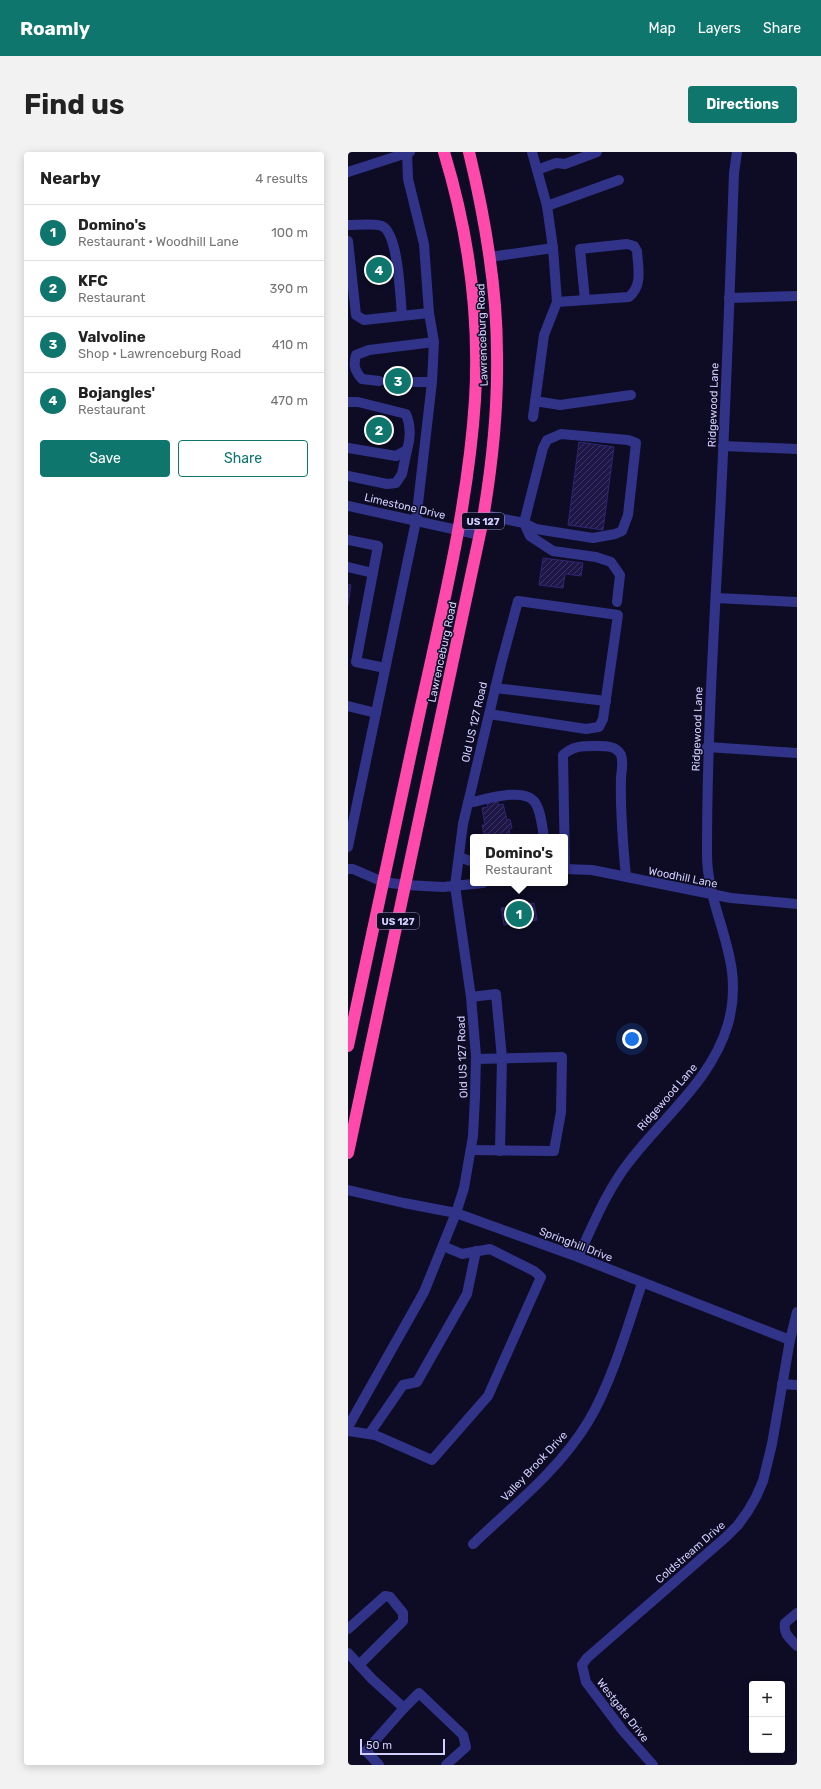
<!DOCTYPE html>
<html lang="en">
<head>
<meta charset="utf-8">
<style>
  :root { --surface:#fff; --page:#f2f2f2; --text:#222; --muted:#767676; --line:#e0e0e0; --accent:#0f766e }
  body { margin:0; font-family:Rubik,sans-serif; background:var(--page); color:var(--text) }
  .controls { position:absolute; right:12px; bottom:12px; display:grid; overflow:hidden; border-radius:4px; box-shadow:0 2px 10px #0003 }
  .controls button { width:36px; height:36px; display:grid; place-items:center; padding:0; border:0; border-bottom:1px solid var(--line); background:var(--surface); color:var(--text); font:20px sans-serif }
  .scale { position:absolute; left:12px; bottom:10px; width:85px; box-sizing:border-box; padding-left:4px; border:2px solid #d2cfff; border-top:0; font-size:11px; line-height:14px; white-space:nowrap; color:#d2cfff; -webkit-text-stroke:3px #0e0c24; paint-order:stroke }
  .you { position:absolute; left:284px; top:887px; width:14px; height:14px; margin:-10px; border:3px solid #fff; border-radius:50%; background:#1a73e8; box-shadow:0 0 0 6px #1a73e833 }
  .badge { display:grid; place-items:center; width:26px; height:26px; border-radius:50%; background:var(--accent); color:#fff; font-size:13px; font-weight:700 }
  .pin { position:absolute; translate:-50% -50%; border:2px solid #fff; box-shadow:0 1px 4px #0006 }
  .popup { position:absolute; left:122px; top:682px; width:98px; height:52px; box-sizing:border-box; display:grid; place-content:center; border-radius:4px; background:var(--surface); filter:drop-shadow(0 1px 3px #0005); font-size:13px; white-space:nowrap; color:var(--muted) }
  .popup b { font-size:15px; color:var(--text) }
  .popup::after { content:''; position:absolute; left:50%; top:100%; margin-left:-8px; border:8px solid transparent; border-top-color:var(--surface) }
  .list { margin:0; padding:0; list-style:none }
  h2 { display:flex; justify-content:space-between; align-items:center; height:52px; margin:0; padding:0 16px; font-size:17px }
  h2 small { font-size:13px; font-weight:400; color:var(--muted) }
  .list li { display:grid; grid-template-columns:26px 1fr auto; gap:12px; align-items:center; box-sizing:border-box; height:56px; padding:0 16px; border-top:1px solid var(--line) }
  .list b { display:block; font-size:15px; white-space:nowrap }
  .list p { margin:0; font-size:13px; white-space:nowrap; color:var(--muted) }
  .list em { font-size:13px; font-style:normal; color:var(--muted) }
  .actions { display:flex; gap:8px; padding:12px 16px }
  .actions a { flex:1; padding:9px 0; border:1px solid var(--accent); border-radius:4px; text-align:center; font-size:14px; color:var(--accent) }
  .actions .main { background:var(--accent); color:#fff }
  .map { position:relative; flex:none; width:449px; height:1613px; overflow:hidden; border-radius:4px }
  header { display:flex; align-items:center; gap:24px; box-sizing:border-box; height:56px; padding:0 20px; background:var(--accent); color:#fff }
  header strong { font-size:19px }
  nav { display:flex; gap:22px; margin-inline-start:auto; font-size:14px }
  .intro { display:flex; align-items:center; justify-content:space-between; box-sizing:border-box; height:96px; padding:0 24px }
  h1 { margin:0; font-size:28px }
  .button { padding:10px 18px; border-radius:4px; background:var(--accent); color:#fff; font-size:14px; font-weight:700 }
  main { display:flex; gap:24px; padding:0 24px }
  aside { flex:1; background:var(--surface); border-radius:4px; box-shadow:0 2px 10px #0003 }
  .map>svg:first-child { display:block }
</style>
</head>
<body>
<header>
<strong>Roamly</strong>
<nav><a>Map</a><a>Layers</a><a>Share</a></nav>
</header>
<div class="intro"><h1>Find us</h1><a class="button">Directions</a></div>
<main>
<aside>
<h2>Nearby<small>4 results</small></h2>
<ul class="list">
<li><span class="badge">1</span><div><b>Domino's</b><p>Restaurant · Woodhill Lane</p></div><em>100 m</em></li>
<li><span class="badge">2</span><div><b>KFC</b><p>Restaurant</p></div><em>390 m</em></li>
<li><span class="badge">3</span><div><b>Valvoline</b><p>Shop · Lawrenceburg Road</p></div><em>410 m</em></li>
<li><span class="badge">4</span><div><b>Bojangles'</b><p>Restaurant</p></div><em>470 m</em></li>
</ul>
<div class="actions"><a class="main">Save</a><a>Share</a></div>
</aside>
<div class="map">
<svg width="449" height="1613" viewBox="0 0 449 1613">
  <defs>
    <pattern id="building-hatch" width="6" height="6" patternUnits="userSpaceOnUse"><rect width="6" height="6" fill="#1d1647"/><path d="M-1 1l2-2M0 6l6-6M5 7l2-2" fill="none" stroke="#3d3763"/></pattern>
  </defs>
  <rect width="100%" height="100%" fill="#0e0c24"/>
  <g fill="url(#building-hatch)" stroke="#302576">
    <path d="M231 290 266 295 255 378 220 373Z"/>
    <path d="M195 406 235 411 233 424 217 422 215 436 191 433Z"/>
    <path d="M0 432 3 433 0 453Z"/>
    <path d="M150 649V653L155 652 159 668 162 667 164 676 161 677 162 684 140 685 139 681 136 682 134 673H137L134 656 140 655 139 651Z"/>
    <path d="M186 751 189 768 156 773 153 756Z"/>
  </g>
  <g fill="none" stroke-linecap="round" stroke-linejoin="round">
    <g stroke="#313389" stroke-width="10">
      <path d="M184 0 199 54 205 96 209 150 196 183 185 265"/>
      <path d="M189 18 208 11 217 12 249 0"/>
      <path d="M0 20 62 0"/>
      <path d="M199 54 271 28"/>
      <path d="M0 73C8 73 28 71 34 74 51 82 52 145 54 163"/>
      <path d="M0 89 8 163 16 168 81 161"/>
      <path d="M142 105 205 96"/>
      <path d="M381 146 449 144"/>
      <path d="M209 150 281 145C295 133 290 116 289 99L286 94 279 92 232 97 237 148"/>
      <path d="M31 229 14 227C7 219 5 214 8 203L21 198 86 190"/>
      <path d="M61 230H84"/>
      <path d="M187 249 212 253 283 243"/>
      <path d="M0 250H10L58 262C63 274 63 285 59 298L48 304 0 296"/>
      <path d="M375 294 449 297"/>
      <path d="M0 324 39 332 48 331 54 322 59 298"/>
      <path d="M0 354 132 383"/>
      <path d="M136 363 176 371 188 377 245 386 267 382 274 379 280 363 288 291 280 288 213 282 199 288 195 296 176 371 182 384 205 399 248 405 263 410 272 423 269 450"/>
      <path d="M0 388 30 394 8 510 37 516"/>
      <path d="M0 415 25 421"/>
      <path d="M368 446 449 450"/>
      <path d="M147 536 258 549"/>
      <path d="M0 554 28 561"/>
      <path d="M359 595 449 601"/>
      <path d="M120 651C136 648 174 635 186 649 193 658 194 674 196 685"/>
      <path d="M0 695 68 369 84 230 86 190 81 161 76 92 60 27 59 0"/>
      <path d="M111 705 125 710"/>
      <path d="M0 717H5L35 730 58 733 95 735 135 731"/>
      <path d="M217 717 215 603C225 594 234 594 246 594 256 594 268 593 273 603 276 610 273 620 273 627 272 660 275 693 278 725"/>
      <path d="M217 717 244 718 383 746 449 752"/>
      <path d="M123 845 148 842 154 906 152 999"/>
      <path d="M123 998 206 999 213 960 214 905 128 907"/>
      <path d="M0 1038 56 1051 108 1061 230 1105 442 1188"/>
      <path d="M230 1105C245 1073 259 1038 281 1010 315 965 364 928 380 872 399 805 358 762 359 699 359 587 366 475 372 363 378 249 382 135 386 21L389 0"/>
      <path d="M434 1232 449 1233"/>
      <path d="M0 1275 76 1140 108 1061 116 1036 125 984 127 945 128 904 123 845 107 734 115 672 153 512 170 449 270 463 255 567 251 575 238 577 141 562"/>
      <path d="M0 1279 27 1283 84 1308 140 1244 193 1125 186 1119 142 1097 114 1102 95 1094"/>
      <path d="M22 1281 55 1233 69 1230 119 1142 128 1099"/>
      <path d="M125 1392C165 1354 211 1318 240 1270 263 1232 280 1174 294 1131"/>
      <path d="M449 1461 437 1471C435 1482 442 1486 449 1494"/>
      <path d="M0 1477 37 1444 42 1445 55 1461V1469L11 1513"/>
      <path d="M0 1501 24 1527 56 1556 18 1599 31 1613"/>
      <path d="M56 1556 71 1541 115 1583 118 1595 98 1613"/>
      <path d="M305 1613 275 1579 238 1530 234 1513 239 1506 378 1385 390 1373 400 1359 408 1345 415 1329 424 1292 442 1188 449 1160"/>
    </g>
    <g stroke="#ff4aab" stroke-width="12">
      <path d="M0 894C24 785 46 676 70 568 93 462 120 356 127 248 132 165 120 79 96 0"/>
      <path d="M0 1001 134 372C144 315 150 259 149 202 149 134 137 66 121 0"/>
    </g>
  </g>
  <g text-anchor="middle" stroke-width="3" stroke-linejoin="round" paint-order="stroke">
    <g fill="#0e0c24" stroke="#9794bd" stroke-width="1">
      <rect x="114" y="361" width="42" height="16" rx="3"/>
      <rect x="29" y="761" width="42" height="16" rx="3"/>
    </g>
    <g font-size="10" font-weight="bold" fill="#d2cfff">
      <text x="135" y="373">US 127</text>
      <text x="50" y="773">US 127</text>
    </g>
    <g font-size="11" fill="#d2cfff" stroke="#0e0c24">
      <text transform="translate(134 183) rotate(-92)" y="4">Lawrenceburg Road</text>
      <text transform="translate(365 253) rotate(-88)" y="4">Ridgewood Lane</text>
      <text transform="translate(57 354) rotate(13)" y="4">Limestone Drive</text>
      <text transform="translate(94 500) rotate(-78)" y="4">Lawrenceburg Road</text>
      <text transform="translate(126 570) rotate(-77)" y="4">Old US 127 Road</text>
      <text transform="translate(349 577) rotate(-88)" y="4">Ridgewood Lane</text>
      <text transform="translate(335 725) rotate(11)" y="4">Woodhill Lane</text>
      <text transform="translate(114 905) rotate(-92)" y="4">Old US 127 Road</text>
      <text transform="translate(319 945) rotate(-49)" y="4">Ridgewood Lane</text>
      <text transform="translate(228 1092) rotate(21)" y="4">Springhill Drive</text>
      <text transform="translate(186 1314) rotate(-47)" y="4">Valley Brook Drive</text>
      <text transform="translate(342 1400) rotate(-41)" y="4">Coldstream Drive</text>
      <text transform="translate(275 1558) rotate(52)" y="4">Westgate Drive</text>
    </g>
  </g>
</svg>
<div class="controls">
<button>+</button>
<button>−</button>
</div>
<div class="scale">50 m</div>
<div class="you"></div>
<div class="pin badge" style="left:171px;top:762px">1</div>
<div class="popup"><b>Domino's</b>Restaurant</div>
<div class="pin badge" style="left:31px;top:278px">2</div>
<div class="pin badge" style="left:50px;top:229px">3</div>
<div class="pin badge" style="left:31px;top:118px">4</div>
</div>
</main>
</body>
</html>
